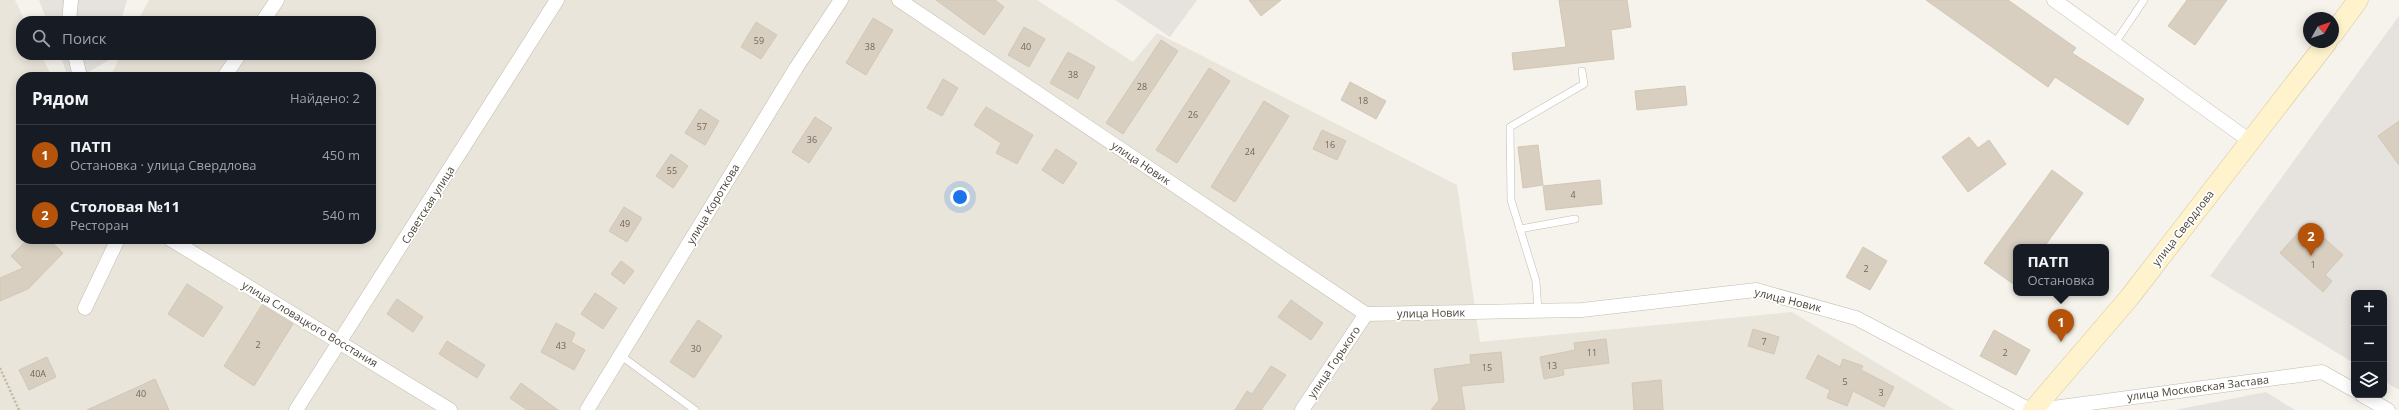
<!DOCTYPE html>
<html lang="ru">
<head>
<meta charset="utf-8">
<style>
  :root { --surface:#171b24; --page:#242831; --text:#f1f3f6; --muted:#9ea1a6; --line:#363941; --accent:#b45309 }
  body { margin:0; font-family:"Open Sans",sans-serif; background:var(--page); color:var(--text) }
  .controls { position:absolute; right:12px; bottom:12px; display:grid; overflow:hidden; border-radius:8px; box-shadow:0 2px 10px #0003 }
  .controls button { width:36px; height:36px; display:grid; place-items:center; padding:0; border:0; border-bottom:1px solid var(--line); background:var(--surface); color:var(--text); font:20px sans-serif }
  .compass { position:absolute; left:2303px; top:12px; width:36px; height:36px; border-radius:50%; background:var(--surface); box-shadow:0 2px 10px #0003; rotate:50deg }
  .you { position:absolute; left:960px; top:197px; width:14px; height:14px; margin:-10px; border:3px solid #fff; border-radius:50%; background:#1a73e8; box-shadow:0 0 0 6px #1a73e833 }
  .badge { display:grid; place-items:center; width:26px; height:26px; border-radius:50%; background:var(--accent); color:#fff; font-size:13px; font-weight:700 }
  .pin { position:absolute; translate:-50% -33px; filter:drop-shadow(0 1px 2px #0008) }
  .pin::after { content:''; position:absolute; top:21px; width:14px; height:12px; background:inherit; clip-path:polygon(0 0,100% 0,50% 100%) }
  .popup { position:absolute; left:2013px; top:244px; width:96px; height:52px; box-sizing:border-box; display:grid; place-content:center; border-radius:8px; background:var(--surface); filter:drop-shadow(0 1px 3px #0005); font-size:13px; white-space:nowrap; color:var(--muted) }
  .popup b { font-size:15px; color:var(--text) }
  .popup::after { content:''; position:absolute; left:50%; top:100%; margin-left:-8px; border:8px solid transparent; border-top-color:var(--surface) }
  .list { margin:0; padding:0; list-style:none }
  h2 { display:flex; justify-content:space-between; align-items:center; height:52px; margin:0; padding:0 16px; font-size:17px }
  h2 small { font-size:13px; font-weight:400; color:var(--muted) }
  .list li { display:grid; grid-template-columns:26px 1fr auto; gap:12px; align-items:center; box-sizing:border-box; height:60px; padding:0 16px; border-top:1px solid var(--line) }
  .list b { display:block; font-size:15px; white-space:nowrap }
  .list p { margin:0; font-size:13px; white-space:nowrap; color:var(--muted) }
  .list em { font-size:13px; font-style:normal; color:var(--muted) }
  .icon { flex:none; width:22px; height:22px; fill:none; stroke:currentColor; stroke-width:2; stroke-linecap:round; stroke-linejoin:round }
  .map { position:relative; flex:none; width:2399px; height:410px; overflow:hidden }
  .search { position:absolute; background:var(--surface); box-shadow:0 2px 10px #0003; left:16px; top:16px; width:360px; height:44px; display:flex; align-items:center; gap:10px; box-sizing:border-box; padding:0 14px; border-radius:16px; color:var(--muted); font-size:15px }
  .panel { position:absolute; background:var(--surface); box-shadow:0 2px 10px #0003; left:16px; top:72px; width:360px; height:172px; border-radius:16px }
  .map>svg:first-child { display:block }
</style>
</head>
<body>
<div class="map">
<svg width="2399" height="410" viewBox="0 0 2399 410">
  <rect width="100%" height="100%" fill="#f6f3ec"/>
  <path fill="#eae5da" d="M0 0H15L25 21H21V55H41L52 77H21V239H371V77H110L121 55H371V21H138L149 0H1037L1133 62 1157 33 1457 185 1480 342 1792 312 1955 410H0Z"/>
  <g fill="#e6e2dd">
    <path d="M39 0H127L121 21H47Z"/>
    <path d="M1115 0H1197L1170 37Z"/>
    <path d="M2399 16V390L2384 381V293H2354V363L2210 276Z"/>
    <path d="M60 55H110L109 60 80 77H68Z"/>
    <path d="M2266 392 2295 410H2175Z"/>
  </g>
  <g fill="#d8cfc1" stroke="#d3c7b4">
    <path d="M936 0H995L1004 7 984 35Z"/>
    <path d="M1249 0H1281L1261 16Z"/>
    <path d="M1559 0H1627L1631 27 1611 30 1614 59 1514 70 1512 53 1566 47Z"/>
    <path d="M1926 0H2008L2076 48 2072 53 2144 99 2128 125 2055 77 2048 87Z"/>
    <path d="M2187 0H2227L2195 45 2168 26Z"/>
    <path d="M873 18 893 30 866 75 846 63Z"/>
    <path d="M756 22 777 35 761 59 741 47Z"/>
    <path d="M1024 27 1045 39 1029 67 1008 55Z"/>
    <path d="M1161 40 1178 51 1123 134 1106 123Z"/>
    <path d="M1068 52 1095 67 1078 99 1050 83Z"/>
    <path d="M1209 68 1230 81 1177 163 1156 150Z"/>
    <path d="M943 79 958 88 942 116 927 108Z"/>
    <path d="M1350 82 1386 101 1376 119 1341 100Z"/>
    <path d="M1685 86 1687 105 1637 110 1635 91Z"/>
    <path d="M1264 101 1289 116 1235 202 1211 187Z"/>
    <path d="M986 107 1033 135 1017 164 996 153 1001 143 974 125Z"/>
    <path d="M700 109 719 121 705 145 685 133Z"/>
    <path d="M815 117 832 128 809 163 792 152Z"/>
    <path d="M2399 121V165L2378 136Z"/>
    <path d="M1322 130 1346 141 1337 160 1313 149Z"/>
    <path d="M1969 137 1978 148 1989 140 2006 164 1968 192 1942 157Z"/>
    <path d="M1538 145 1543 185 1523 188 1518 147Z"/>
    <path d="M1056 149 1077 163 1063 184 1042 170Z"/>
    <path d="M671 154 688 166 673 188 656 176Z"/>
    <path d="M2052 170 2083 193 2044 247H2016V286L1984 263Z"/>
    <path d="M1600 180 1602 204 1546 210 1543 186Z"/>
    <path d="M624 207 642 218 627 242 609 231Z"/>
    <path d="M2307 223 2343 255 2325 275 2332 281 2323 292 2280 253Z"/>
    <path d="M28 239H48L63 253 28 289 0 301V278L23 268 11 256Z"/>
    <path d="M1863 247 1887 261 1870 290 1846 277Z"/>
    <path d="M621 261 634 271 624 284 611 274Z"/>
    <path d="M187 284 223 307 203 337 168 314Z"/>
    <path d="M595 293 617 308 603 329 581 314Z"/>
    <path d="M397 299 423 317 413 332 387 314Z"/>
    <path d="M1291 300 1323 323 1311 340 1278 317Z"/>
    <path d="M262 305 293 324 254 386 224 366Z"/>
    <path d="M698 320 722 336 694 378 670 362Z"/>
    <path d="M556 323 575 333 571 342 585 350 574 370 541 352Z"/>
    <path d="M1753 329 1779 337 1774 354 1748 346Z"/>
    <path d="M1994 330 2030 350 2016 375 1980 356Z"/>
    <path d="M1606 339 1609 363 1563 369 1564 375 1544 379 1540 357 1575 350 1574 343Z"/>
    <path d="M447 341 485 365 477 378 439 354Z"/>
    <path d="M1501 352 1504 382 1461 386 1465 410H1431L1439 400 1434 369 1471 364 1470 355Z"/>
    <path d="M1818 355 1840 367 1843 359 1863 366 1861 370 1894 387 1884 407 1853 391 1847 406 1827 398 1830 390 1806 378Z"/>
    <path d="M47 357 56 377 29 390 19 370Z"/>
    <path d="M1271 366 1286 375 1261 410H1235L1247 391 1252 394Z"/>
    <path d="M155 379 169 410H87Z"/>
    <path d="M1661 380 1663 410H1634L1632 383Z"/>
    <path d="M521 383 558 410H527L510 398Z"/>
  </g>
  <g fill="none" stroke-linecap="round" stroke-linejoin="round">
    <defs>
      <g id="service">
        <path d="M2115 43 2144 0"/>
        <path d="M1520 229 1575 219"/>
        <path d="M1538 311 1536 281 1511 200 1510 127 1584 84 1582 71"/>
        <path d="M620 355 695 410"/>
      </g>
      <g id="minor">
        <path d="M899 0 1366 314 1582 310 1756 290 1856 318 2030 410"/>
        <path d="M2054 0 2250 141"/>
        <path d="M69 21 71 0"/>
        <path d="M263 21 277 0"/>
        <path d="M75 55 80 77"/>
        <path d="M224 77 239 55"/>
        <path d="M170 239 450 410"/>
        <path d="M85 308 118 239"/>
        <path d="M2362 395 2388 410"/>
        <path d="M296 410 557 0"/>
        <path d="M587 410 796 68 841 0"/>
        <path d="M1302 410 1366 314"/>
        <path d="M2038 410 2322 372 2354 390"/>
      </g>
      <g id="secondary">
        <path d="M2333 34 2358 0"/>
        <path d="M2033 410 2129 298 2327 42"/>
      </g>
    </defs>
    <use href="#service" stroke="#c2bbae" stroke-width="8"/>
    <use href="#minor" stroke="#c2bbae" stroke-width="15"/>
    <use href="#secondary" stroke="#d6c79b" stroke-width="21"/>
    <path stroke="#c4b79f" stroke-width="2.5" stroke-dasharray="2 2" stroke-linecap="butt" d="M0 368 19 410"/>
    <use href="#service" stroke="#fff" stroke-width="7"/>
    <use href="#minor" stroke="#fff" stroke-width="14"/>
    <use href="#secondary" stroke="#fff3cd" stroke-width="20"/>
  </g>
  <g text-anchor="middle" stroke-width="3.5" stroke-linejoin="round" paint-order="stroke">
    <g font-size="9" fill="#6e675b">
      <text x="759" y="44">59</text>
      <text x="870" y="50">38</text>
      <text x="1026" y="50">40</text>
      <text x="1073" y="78">38</text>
      <text x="1142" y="90">28</text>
      <text x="1363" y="104">18</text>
      <text x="1193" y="118">26</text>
      <text x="702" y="130">57</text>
      <text x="812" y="143">36</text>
      <text x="1330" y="148">16</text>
      <text x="1250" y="155">24</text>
      <text x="672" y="174">55</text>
      <text x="1573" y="198">4</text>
      <text x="625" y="227">49</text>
      <text x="2313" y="268">1</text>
      <text x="1866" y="272">2</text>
      <text x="1764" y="345">7</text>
      <text x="258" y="348">2</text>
      <text x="561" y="349">43</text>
      <text x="696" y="352">30</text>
      <text x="1592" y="356">11</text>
      <text x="2005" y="356">2</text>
      <text x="1552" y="369">13</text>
      <text x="1487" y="371">15</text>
      <text x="38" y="377">40А</text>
      <text x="1845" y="385">5</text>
      <text x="1881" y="396">3</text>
      <text x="141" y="397">40</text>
    </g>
    <g font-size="11" fill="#4b4439" stroke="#fff">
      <text transform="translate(1141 163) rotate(34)" y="4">улица Новик</text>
      <text transform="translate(713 204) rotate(-59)" y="4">улица Короткова</text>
      <text transform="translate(428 205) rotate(-58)" y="4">Советская улица</text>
      <text transform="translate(2183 228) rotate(-52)" y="4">улица Свердлова</text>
      <text transform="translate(1788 300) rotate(14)" y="4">улица Новик</text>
      <text transform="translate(1431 313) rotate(-1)" y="4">улица Новик</text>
      <text transform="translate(310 324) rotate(31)" y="4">улица Словацкого Восстания</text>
      <text transform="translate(1334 362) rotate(-56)" y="4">улица Горького</text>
      <text transform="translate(2198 388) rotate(-7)" y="4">улица Московская Застава</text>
    </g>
  </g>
</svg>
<div class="controls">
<button>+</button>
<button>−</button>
<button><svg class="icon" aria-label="layers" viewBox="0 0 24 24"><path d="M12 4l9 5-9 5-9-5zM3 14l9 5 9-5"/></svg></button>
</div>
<svg class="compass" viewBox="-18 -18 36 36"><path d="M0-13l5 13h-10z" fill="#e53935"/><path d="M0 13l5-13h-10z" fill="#9ea1a6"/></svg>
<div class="you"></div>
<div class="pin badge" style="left:2061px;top:342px">1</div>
<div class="popup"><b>ПАТП</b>Остановка</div>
<div class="pin badge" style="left:2311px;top:256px">2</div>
<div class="search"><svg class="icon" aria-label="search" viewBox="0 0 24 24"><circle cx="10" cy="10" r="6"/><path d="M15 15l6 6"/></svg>Поиск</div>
<section class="panel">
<h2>Рядом<small>Найдено: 2</small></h2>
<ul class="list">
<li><span class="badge">1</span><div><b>ПАТП</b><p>Остановка · улица Свердлова</p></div><em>450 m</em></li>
<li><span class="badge">2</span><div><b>Столовая №11</b><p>Ресторан</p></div><em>540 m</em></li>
</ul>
</section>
</div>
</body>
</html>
